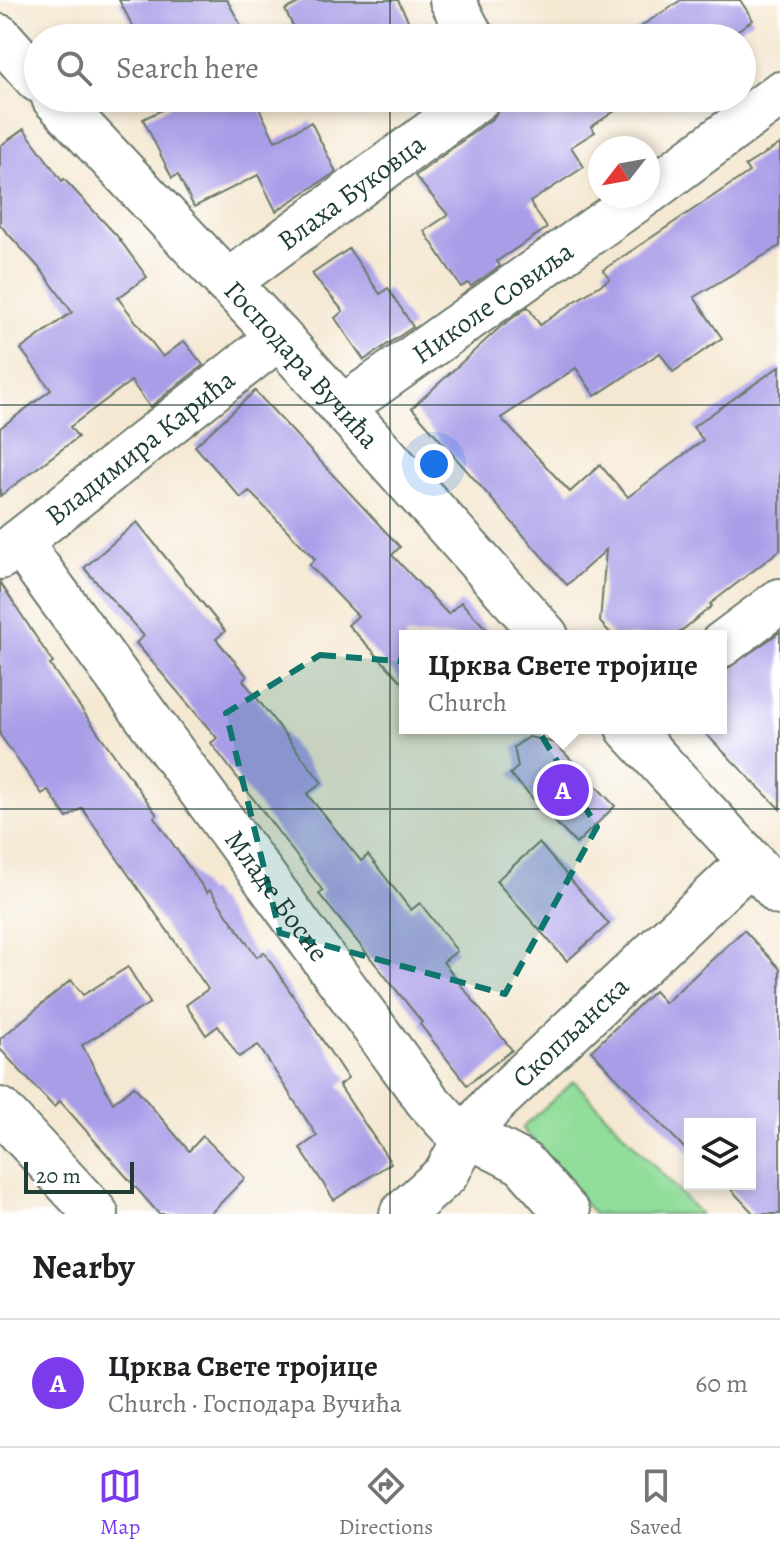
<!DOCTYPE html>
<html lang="en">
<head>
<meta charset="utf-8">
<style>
  :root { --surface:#fff; --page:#f6f6f6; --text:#202124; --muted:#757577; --line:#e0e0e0; --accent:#7c3aed }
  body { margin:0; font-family:Alegreya,serif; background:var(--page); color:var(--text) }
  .controls { position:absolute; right:24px; bottom:24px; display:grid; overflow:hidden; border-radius:0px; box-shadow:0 4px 12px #0003 }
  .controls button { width:72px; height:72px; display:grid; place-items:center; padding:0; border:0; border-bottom:2px solid var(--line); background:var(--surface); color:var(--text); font:40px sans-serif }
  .compass { position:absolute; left:588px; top:136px; width:72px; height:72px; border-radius:50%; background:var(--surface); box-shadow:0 4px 12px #0003; rotate:239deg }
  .scale { position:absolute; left:24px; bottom:20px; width:110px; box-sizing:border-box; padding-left:8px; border:4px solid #1f3d34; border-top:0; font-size:22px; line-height:28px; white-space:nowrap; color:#1f3d34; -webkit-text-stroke:6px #fff; paint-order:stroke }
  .you { position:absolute; left:434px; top:464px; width:28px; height:28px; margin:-20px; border:6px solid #fff; border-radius:50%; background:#1a73e8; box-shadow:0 0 0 12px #1a73e833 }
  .badge { display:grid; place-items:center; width:52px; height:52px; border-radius:50%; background:var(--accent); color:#fff; font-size:26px; font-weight:700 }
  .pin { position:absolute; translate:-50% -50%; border:4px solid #fff; box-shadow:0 2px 8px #0006 }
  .popup { position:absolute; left:399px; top:630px; width:328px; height:104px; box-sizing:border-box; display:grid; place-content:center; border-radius:0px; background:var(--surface); filter:drop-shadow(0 2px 6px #0005); font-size:26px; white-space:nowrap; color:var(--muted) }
  .popup b { font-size:30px; color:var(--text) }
  .popup::after { content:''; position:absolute; left:50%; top:100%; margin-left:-16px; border:16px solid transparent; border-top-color:var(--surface) }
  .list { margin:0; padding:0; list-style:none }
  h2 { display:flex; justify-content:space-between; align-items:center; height:104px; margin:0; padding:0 32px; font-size:34px }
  h2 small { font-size:26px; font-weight:400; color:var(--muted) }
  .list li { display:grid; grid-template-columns:52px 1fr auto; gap:24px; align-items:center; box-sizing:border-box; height:128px; padding:0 32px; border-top:2px solid var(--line) }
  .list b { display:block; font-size:30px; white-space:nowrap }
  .list p { margin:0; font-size:26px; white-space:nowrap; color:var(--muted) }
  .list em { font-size:26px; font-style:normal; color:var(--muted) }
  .icon { flex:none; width:44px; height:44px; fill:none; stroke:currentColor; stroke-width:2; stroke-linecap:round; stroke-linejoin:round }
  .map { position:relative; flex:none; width:780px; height:1214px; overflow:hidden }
  .search { position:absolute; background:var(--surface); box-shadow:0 4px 12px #0003; left:24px; right:24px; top:24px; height:88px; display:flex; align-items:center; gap:20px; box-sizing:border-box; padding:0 28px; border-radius:44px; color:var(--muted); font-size:30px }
  .sheet { height:232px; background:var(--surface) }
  nav { display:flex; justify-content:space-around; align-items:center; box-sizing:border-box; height:112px; border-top:2px solid var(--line); background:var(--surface); font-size:22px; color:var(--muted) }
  nav a { display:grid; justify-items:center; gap:4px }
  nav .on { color:var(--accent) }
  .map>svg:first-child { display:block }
</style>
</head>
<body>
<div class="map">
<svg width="780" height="1214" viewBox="0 0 780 1214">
  <rect width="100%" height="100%" fill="#fff"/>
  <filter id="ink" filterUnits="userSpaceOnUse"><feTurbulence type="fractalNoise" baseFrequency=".0125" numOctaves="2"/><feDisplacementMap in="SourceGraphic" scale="16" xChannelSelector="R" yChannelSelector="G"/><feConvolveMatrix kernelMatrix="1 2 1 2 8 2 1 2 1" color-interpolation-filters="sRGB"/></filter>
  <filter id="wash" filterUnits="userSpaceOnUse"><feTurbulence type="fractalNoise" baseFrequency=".006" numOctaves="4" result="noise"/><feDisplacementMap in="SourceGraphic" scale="32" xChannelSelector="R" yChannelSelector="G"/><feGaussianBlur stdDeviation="1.8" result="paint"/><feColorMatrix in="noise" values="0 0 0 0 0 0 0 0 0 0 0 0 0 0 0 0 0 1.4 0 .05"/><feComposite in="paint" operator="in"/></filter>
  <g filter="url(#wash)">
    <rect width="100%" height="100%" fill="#f5e8d2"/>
    <path fill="#91dd9a" stroke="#588d67" stroke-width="2" d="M574 1081 700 1214H594L522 1128Z"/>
    <g id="blocks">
      <g fill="#a99de8">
        <path d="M119 0H227L248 38H139Z"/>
        <path d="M304 0H398L409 22 378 38H299L285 10Z"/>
        <path d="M681 0H740L753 20 726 38H623Z"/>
        <path d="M187 98H254L275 141 311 122 336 172 276 211 258 175 194 207 178 175 172 178 143 119Z"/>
        <path d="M503 98H634L591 127 595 132 571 147 584 167 530 202 547 228 497 261 500 266 471 286 468 283 461 287 424 231 448 215 415 176 493 118 500 109Z"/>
        <path d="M24 129 62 181 64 179 117 236 147 277 118 298 163 357 184 341 203 365 150 407 131 381 70 427 78 437 0 496V428L51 390 21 349 72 312 42 271 0 225V146Z"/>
        <path d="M780 144V246L694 297 722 338 673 372 660 353 595 396 576 368 501 418 570 492 600 465 628 497 703 440 693 427 780 366V550L710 604 712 606 675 636H613L600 622 606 550 567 585 412 408 499 328 528 307 540 325 577 300 610 279 603 270 749 172 745 166Z"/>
        <path d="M349 249 380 294 388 288 413 327 364 360 335 318 343 311 312 274Z"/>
        <path d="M255 391 400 547 392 555 448 614 461 602 493 636H405V685L348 625 358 616 309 565 315 559 249 491 241 498 195 446Z"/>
        <path d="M137 522 225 631 216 639 247 676 243 680 322 783 307 794 361 861 368 855 411 910 420 903 457 951 443 962 512 1050 467 1085 420 1024 422 1022 319 894 323 891 211 743 217 738 136 643 144 636 84 568Z"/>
        <path d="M0 582 53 663 50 665 157 815 154 817 207 893 210 890 257 957 264 952 348 1079 339 1085 391 1163 334 1200 300 1148 317 1136 258 1045 239 1057 218 1026 206 1035 186 1005 208 989 82 808 67 818 48 790 42 794 0 735Z"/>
        <path d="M780 632V809L700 728H721V673Z"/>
        <path d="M529 737 555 743 615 806 576 844 510 774 518 767 514 747Z"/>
        <path d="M539 843 609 924 567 961 496 881Z"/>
        <path d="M744 930 780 969V1214H754L726 1184H750V1124H690V1154L591 1051 654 991 665 1003Z"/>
        <path d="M128 967 150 1003 82 1045 113 1103 134 1086 189 1151 203 1136 245 1178 210 1214H159L60 1101 54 1107 0 1049V1039L71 980 83 995Z"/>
      </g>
    </g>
  </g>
  <g filter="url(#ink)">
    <use href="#blocks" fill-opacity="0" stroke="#6a796b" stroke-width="2"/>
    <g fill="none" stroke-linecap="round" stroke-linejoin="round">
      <defs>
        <g id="minor">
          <path d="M452 0 472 38"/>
          <path d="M0 37 38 80"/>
          <path id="s1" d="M54 98 279 337 546 636"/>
          <path d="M648 192 780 94"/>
          <path id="s2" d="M227 283 478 98"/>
          <path id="s3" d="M342 408 642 196"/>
          <path id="s4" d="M19 542 427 1100 451 1126 523 1163 568 1214"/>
          <path id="s5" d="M0 557 279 337"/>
          <path d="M721 645 780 601"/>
          <path d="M628 728 780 893"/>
          <path d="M0 1110 96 1214"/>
          <path id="s6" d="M402 1214 446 1174 467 1136 492 1105 751 861"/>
        </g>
      </defs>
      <use href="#minor" stroke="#6a796b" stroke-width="48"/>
      <use href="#minor" stroke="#fff" stroke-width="44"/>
    </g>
  </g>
  <path fill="#0f766e" fill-opacity="0.2" stroke="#0f766e" stroke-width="6" stroke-dasharray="16 10" stroke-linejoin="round" d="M320 655 501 669 597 827 505 994 280 933 226 713Z"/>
  <path fill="none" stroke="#1f3d34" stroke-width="2" stroke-opacity="0.55" d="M390 0V38M390 98V1214M0 405H780M0 809H780"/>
  <g text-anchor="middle" stroke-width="6" stroke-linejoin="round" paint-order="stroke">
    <g font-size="28" fill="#1f3d34" stroke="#fff">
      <text dy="10" stroke="none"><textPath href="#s2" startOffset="154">Влаха Буковца</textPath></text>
      <text dy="10" stroke="none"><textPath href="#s3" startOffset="184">Николе Совиља</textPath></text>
      <text dy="10" stroke="none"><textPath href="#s1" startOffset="364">Господара Вучића</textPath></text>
      <text dy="10" stroke="none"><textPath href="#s5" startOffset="178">Владимира Карића</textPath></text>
      <text dy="10" stroke="none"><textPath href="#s4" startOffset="438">Младе Босне</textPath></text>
      <text dy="10" stroke="none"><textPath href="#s6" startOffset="250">Скопљанска</textPath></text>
    </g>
  </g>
</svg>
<div class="controls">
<button><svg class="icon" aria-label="layers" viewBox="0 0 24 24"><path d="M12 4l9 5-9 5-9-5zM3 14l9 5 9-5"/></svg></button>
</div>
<svg class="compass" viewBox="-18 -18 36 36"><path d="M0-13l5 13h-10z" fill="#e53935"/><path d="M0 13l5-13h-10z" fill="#757577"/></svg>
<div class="scale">20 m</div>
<div class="you"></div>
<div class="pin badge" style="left:563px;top:790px">A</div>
<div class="popup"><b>Црква Свете тројице</b>Church</div>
<div class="search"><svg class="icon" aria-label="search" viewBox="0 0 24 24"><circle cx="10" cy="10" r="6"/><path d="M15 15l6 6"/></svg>Search here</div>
</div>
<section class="sheet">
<h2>Nearby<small></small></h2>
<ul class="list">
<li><span class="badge">A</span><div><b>Црква Свете тројице</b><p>Church · Господара Вучића</p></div><em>60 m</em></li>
</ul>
</section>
<nav>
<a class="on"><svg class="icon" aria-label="map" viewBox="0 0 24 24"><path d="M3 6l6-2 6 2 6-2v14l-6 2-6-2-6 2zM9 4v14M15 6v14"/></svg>Map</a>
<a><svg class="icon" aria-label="directions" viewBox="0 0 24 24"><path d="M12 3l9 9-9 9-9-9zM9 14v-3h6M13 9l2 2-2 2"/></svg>Directions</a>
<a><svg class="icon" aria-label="saved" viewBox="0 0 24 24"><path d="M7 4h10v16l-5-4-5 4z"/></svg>Saved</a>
</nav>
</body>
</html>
